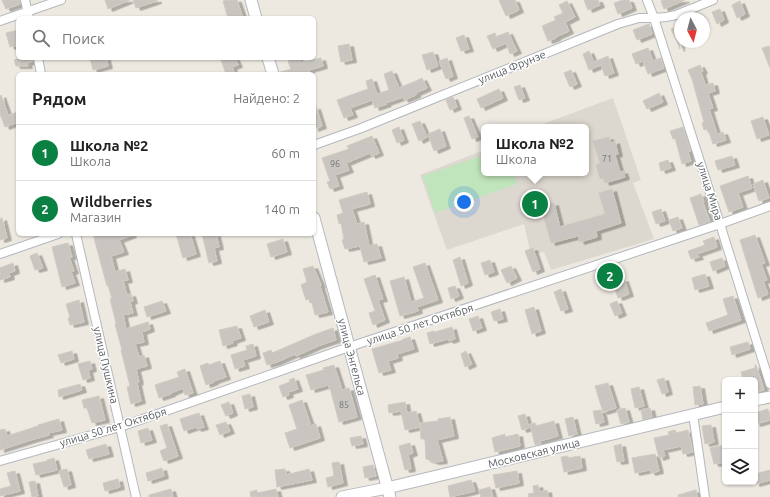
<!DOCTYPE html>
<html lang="ru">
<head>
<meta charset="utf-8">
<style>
  :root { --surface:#fff; --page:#f2f2f2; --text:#222; --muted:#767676; --line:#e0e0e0; --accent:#0b8043 }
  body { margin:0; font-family:Ubuntu,sans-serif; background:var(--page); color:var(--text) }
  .controls { position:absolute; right:12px; bottom:12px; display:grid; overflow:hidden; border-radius:6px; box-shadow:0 1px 3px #0004 }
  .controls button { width:36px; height:36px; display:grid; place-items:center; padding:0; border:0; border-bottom:1px solid var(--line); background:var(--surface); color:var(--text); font:20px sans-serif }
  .compass { position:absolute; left:674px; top:12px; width:36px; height:36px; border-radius:50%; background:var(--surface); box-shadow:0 1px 3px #0004; rotate:173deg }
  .you { position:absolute; left:464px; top:202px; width:14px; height:14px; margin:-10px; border:3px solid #fff; border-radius:50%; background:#1a73e8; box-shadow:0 0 0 6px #1a73e833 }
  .badge { display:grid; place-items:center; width:26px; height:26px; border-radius:50%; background:var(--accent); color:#fff; font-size:13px; font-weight:700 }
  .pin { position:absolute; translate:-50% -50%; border:2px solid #fff; box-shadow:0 1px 4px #0006 }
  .popup { position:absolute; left:481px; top:124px; width:108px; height:52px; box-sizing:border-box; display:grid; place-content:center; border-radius:6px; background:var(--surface); filter:drop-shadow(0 1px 3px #0005); font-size:13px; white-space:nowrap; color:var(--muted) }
  .popup b { font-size:15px; color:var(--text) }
  .popup::after { content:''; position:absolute; left:50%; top:100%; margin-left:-8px; border:8px solid transparent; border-top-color:var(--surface) }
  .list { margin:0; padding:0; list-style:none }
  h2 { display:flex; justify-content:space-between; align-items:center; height:52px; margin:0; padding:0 16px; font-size:17px }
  h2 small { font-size:13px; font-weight:400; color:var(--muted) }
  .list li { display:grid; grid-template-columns:26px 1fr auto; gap:12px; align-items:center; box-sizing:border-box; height:56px; padding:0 16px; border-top:1px solid var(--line) }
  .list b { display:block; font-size:15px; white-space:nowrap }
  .list p { margin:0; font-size:13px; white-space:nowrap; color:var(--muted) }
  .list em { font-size:13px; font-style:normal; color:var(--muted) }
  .icon { flex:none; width:22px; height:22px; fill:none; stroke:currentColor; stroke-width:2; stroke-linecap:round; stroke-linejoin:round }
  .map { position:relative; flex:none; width:770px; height:497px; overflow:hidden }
  .search { position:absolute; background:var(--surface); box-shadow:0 1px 3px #0004; left:16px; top:16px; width:300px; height:44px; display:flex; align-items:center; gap:10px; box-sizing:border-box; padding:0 14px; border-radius:6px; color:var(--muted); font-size:15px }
  .panel { position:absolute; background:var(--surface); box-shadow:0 1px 3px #0004; left:16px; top:72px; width:300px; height:164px; border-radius:6px }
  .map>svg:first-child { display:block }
</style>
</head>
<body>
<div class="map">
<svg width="770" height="497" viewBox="0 0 770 497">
  <defs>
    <filter id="shadow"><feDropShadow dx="4.5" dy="2.5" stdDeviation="0" flood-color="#0004"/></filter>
  </defs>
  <rect width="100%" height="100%" fill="#ede9e1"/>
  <path fill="#ddd8cf" d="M613 98 641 180 633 183 654 239 551 270 544 252 531 255 524 224 447 250 420 175 484 150V173H586V127H535Z"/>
  <path fill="#c0e5bc" d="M484 155V173H513L517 184 435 213 423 176Z"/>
  <g fill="#c9c5c0" stroke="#d1cabf" filter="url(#shadow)">
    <path d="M2 0H20V4L6 9Z"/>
    <path d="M105 0H130L108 9Z"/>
    <path d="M133 0H157V1L136 8Z"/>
    <path d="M228 0H237L243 18H228L223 1Z"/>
    <path d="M499 0H515L519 10 506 16Z"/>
    <path d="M584 0H598L600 5 588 10Z"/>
    <path d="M623 0H629L632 8 618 14 614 3Z"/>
    <path d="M664 0H685L664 9 661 1Z"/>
    <path d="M567 1 575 17 565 22 569 31 556 37V38L548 41 542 26 556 20 554 17 563 13 559 5Z"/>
    <path d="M740 1 745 14 737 18 732 5Z"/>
    <path d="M720 9 724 20 717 24 712 12Z"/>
    <path d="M649 24 652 34 637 40 633 30Z"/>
    <path d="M678 26 680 31V49L671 29Z"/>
    <path d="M18 30V45L10 47 6 33Z"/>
    <path d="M508 32 517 51 510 54 506 43 493 49 487 36 495 33 496 37Z"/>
    <path d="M464 35 469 49 461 51 456 38Z"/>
    <path d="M349 44 352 60 341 62 338 46Z"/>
    <path d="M769 46 770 49V68L762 48Z"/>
    <path d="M648 48 653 61 661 58 664 68 648 74 643 61 636 64 632 54Z"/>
    <path d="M589 51 594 62 608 56 614 73 605 76 601 65 589 70 583 54Z"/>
    <path d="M433 52 438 66 427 70 422 55Z"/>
    <path d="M21 58H33V61L27 63 28 66H16L14 60Z"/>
    <path d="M90 58H106L108 66 93 70Z"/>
    <path d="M228 58H235L238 65 232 67 235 74H226L221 60Z"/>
    <path d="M297 58H299L300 63 321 58 323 66 309 70 310 74H280V72L291 69 288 61Z"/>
    <path d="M447 58 453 76 446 79 439 61Z"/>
    <path d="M700 65 703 71 701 72 705 85 713 83 715 91 708 93 713 108 709 109 717 134 723 132 726 140 713 144 708 129 704 130 702 123 704 122 692 79 688 70Z"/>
    <path d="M571 70 577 84 570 87 564 73Z"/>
    <path d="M392 71 399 88 416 81 422 78 427 88 416 93V95L404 100 403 97 386 103 387 104 375 108 372 100 350 108 353 115 344 118 337 100 368 89 366 81 372 79 377 94 389 90 384 74Z"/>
    <path d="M520 85 525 98 519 100 514 87Z"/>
    <path d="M499 89 503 98 481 108 477 99Z"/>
    <path d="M659 93 663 102 647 109 643 101Z"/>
    <path d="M1 95 8 115 18 112V122L5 127 0 114V96Z"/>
    <path d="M453 97 457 107 450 110 446 100Z"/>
    <path d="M314 107H316L322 126 314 129Z"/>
    <path d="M469 116 478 137 472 139 464 118Z"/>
    <path d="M763 117 769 135 757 139 751 121Z"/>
    <path d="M420 121 427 137 419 141 412 124Z"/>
    <path d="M399 127 404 140 397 143 392 130Z"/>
    <path d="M683 127 691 151 688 152 691 161 682 164 675 138 673 139 670 131Z"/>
    <path d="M440 129 446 146 434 151 428 134Z"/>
    <path d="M372 136 379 153 371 156 370 153 346 163 349 170 335 175 339 186 330 189 327 182 330 181 322 158 349 149 347 146Z"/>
    <path d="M609 137 611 143 615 141 618 154 615 155 620 172 623 171 625 177 605 183 603 178 600 179 596 165 600 163 593 141Z"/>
    <path d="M732 156 735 165 718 170 715 161Z"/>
    <path d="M668 160 671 168 661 171 659 163Z"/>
    <path d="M748 176 752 188 738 193 743 207 729 212 720 186Z"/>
    <path d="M763 180 769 198 759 201 753 184Z"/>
    <path d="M612 189 621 223 596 231 597 237 580 242 578 236 551 243 541 207 554 203 560 227 605 214 599 193Z"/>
    <path d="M367 192 370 204 352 209 357 224 364 222 369 246 377 244 381 258 364 262 360 246 345 249 342 240 344 239 341 223 339 224 337 215 343 213 339 200Z"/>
    <path d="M701 194 704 202 703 203 710 222 699 225 690 198Z"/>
    <path d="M661 209 665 221 656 224 652 212Z"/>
    <path d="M678 217 682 228 673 231 669 220Z"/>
    <path d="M2 218 7 238 0 240V219Z"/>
    <path d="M93 234H132V235L119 240 124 252 111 256 115 272 125 269 128 280 123 281 127 295 131 294 133 301 130 302 133 313 123 315 126 329 148 322 150 329 142 332 144 342 135 344 139 357 144 355 147 366 136 369 139 382 137 383 141 401 131 404 127 387 130 386 121 350H122L115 324 116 323 110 299H112L108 285 107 286Z"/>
    <path d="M176 234H190L196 254 183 258Z"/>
    <path d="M202 234H216L219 247 214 248 217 261 209 263Z"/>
    <path d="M755 235 765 263 761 264 767 280 763 281 768 294 758 298 740 240Z"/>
    <path d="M714 237 717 247 697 254 699 257 691 259 688 251 705 245 703 241Z"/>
    <path d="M283 239 287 252 271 257 267 244Z"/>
    <path d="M68 243 72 257H69L74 271 71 272 75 283 62 287 52 247Z"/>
    <path d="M533 248 540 269 533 272 525 251Z"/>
    <path d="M37 253 43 268 35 270 30 256Z"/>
    <path d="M460 257 468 283 461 286 453 260Z"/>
    <path d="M722 258 725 266 713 271 710 262Z"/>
    <path d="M490 260 494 272 485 275 481 263Z"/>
    <path d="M13 263 15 271 9 273 10 277 0 280V268Z"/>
    <path d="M425 263 438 300 417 307 418 311 400 316 390 281 404 277 411 302 424 298 413 267Z"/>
    <path d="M313 266 321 285 320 286 328 312 315 315 311 299 306 300 301 285 307 282 303 269Z"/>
    <path d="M511 266 517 278 507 283 501 270Z"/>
    <path d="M612 269 616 280 608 282 605 271Z"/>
    <path d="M705 274 709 286 695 290 692 278Z"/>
    <path d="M375 275 383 299 378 300 385 320 373 325 369 313 375 311 364 279Z"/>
    <path d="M624 279 629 294 618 298 613 283Z"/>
    <path d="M455 286 459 296 451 299 448 288Z"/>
    <path d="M561 289 568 309 561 311 554 292Z"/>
    <path d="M733 296 741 320 709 331 706 323 728 315 723 299Z"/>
    <path d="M79 300 84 322 70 325 68 318 70 317 66 304Z"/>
    <path d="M162 301 166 311 147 317 144 307Z"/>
    <path d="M617 301 622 313 615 316 610 304Z"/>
    <path d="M534 307 541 331 532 334 525 310Z"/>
    <path d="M500 309 503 319 494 321 491 312Z"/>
    <path d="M265 310 269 322 254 327 250 316Z"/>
    <path d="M478 316 482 328 473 331 469 319Z"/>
    <path d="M237 326 241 338 232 341 233 343 223 346 219 330Z"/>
    <path d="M452 327 455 339 449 341 448 339 430 344 427 333 434 331 435 332Z"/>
    <path d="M333 328 336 340 318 346 296 356 295 354 277 362 267 365 263 353 271 350 272 353 316 334Z"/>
    <path d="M410 337 414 349 397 354 398 358 388 361 391 370 379 373 372 349 403 340V339Z"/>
    <path d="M748 342 750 349 732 355 730 347Z"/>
    <path d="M253 344 256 356 243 360 245 366 235 369 231 355 247 350 246 346Z"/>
    <path d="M72 351 74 359 61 363 58 355Z"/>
    <path d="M466 351 472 364 465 367 461 354Z"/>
    <path d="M90 361 92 369 88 370 90 378 83 380 78 364Z"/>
    <path d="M220 361 226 377 214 381V382L206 385 200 366 208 363 209 365Z"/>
    <path d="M334 365 342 390 349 388 357 417 339 422 330 388H329L328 385 311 390 306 375 324 370 323 368Z"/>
    <path d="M755 365H756L764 390 755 392V375L743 379 741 372 755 368Z"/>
    <path d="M185 369 193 393 185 395 183 388 171 393V394L159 398 155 385 179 377 177 372Z"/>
    <path d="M294 378 298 389 288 392 289 395 283 397 279 386 290 382 289 380Z"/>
    <path d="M664 378 668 392 662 394 657 380Z"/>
    <path d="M608 383 616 408 603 412 595 386Z"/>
    <path d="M80 384 82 390 59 397 58 390Z"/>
    <path d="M700 386 703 404 695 405 693 387Z"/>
    <path d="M639 387 644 406 635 408 631 389Z"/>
    <path d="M250 394 253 407 245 409 242 396Z"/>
    <path d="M99 396 105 420 92 423 87 408H84L82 400Z"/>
    <path d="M302 400 311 426 316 424 320 438 290 448 285 433 297 429 289 405Z"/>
    <path d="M229 402 233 413 226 416 221 405Z"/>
    <path d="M405 402 407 413 416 411 420 427 405 430 401 411 389 413 388 405Z"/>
    <path d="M625 408 629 422 621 424 617 410Z"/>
    <path d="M650 408 652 417 643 420 641 410Z"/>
    <path d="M768 409 770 420 756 424 755 420V413Z"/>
    <path d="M601 410 604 422 596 424 593 411Z"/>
    <path d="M199 413 204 427 197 429 196 427 184 431 180 419Z"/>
    <path d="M525 414 529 428 522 430 518 416Z"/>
    <path d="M450 417 454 436 437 440 443 461 435 462 426 459 425 439H421L420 423 438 421V419Z"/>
    <path d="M573 417 577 434 569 436 565 419Z"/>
    <path d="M59 419 62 430 48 433 49 435 31 440 0 450V430L5 429 7 436 38 426V425Z"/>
    <path d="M554 421 558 436 540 441 541 444 535 445 530 424 535 423 536 426Z"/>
    <path d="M226 422 230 431 220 435 216 425Z"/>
    <path d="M167 424 178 456 164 461 160 451 167 448 160 426Z"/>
    <path d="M711 425 714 442 705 444 702 426Z"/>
    <path d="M148 428 152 440 141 443 138 431Z"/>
    <path d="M675 430 676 433 688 430 693 452 683 454 681 446 663 450 665 456 659 458 654 438 669 435 668 432Z"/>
    <path d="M505 434V437L518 434 520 446 495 452 492 438Z"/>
    <path d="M361 436 363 444 352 446 350 438Z"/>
    <path d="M410 443 413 453 408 455 411 469 405 470 399 446Z"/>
    <path d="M106 444 109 454 89 459 86 450Z"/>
    <path d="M621 444 624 461 617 462 614 446Z"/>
    <path d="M725 445V462L714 464 710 448Z"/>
    <path d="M655 454 659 471 651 473 650 470 635 473 632 458Z"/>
    <path d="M568 456V458L580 456 582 468 564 472 561 457Z"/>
    <path d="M54 458 57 470 36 475 33 464 47 461V460Z"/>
    <path d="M339 462 343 483 328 487 326 478 334 476 332 463Z"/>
    <path d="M373 465 376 476 365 478 363 467Z"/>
    <path d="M162 468 164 476 148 481 146 473Z"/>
    <path d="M67 469 71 485 64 487 59 471Z"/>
    <path d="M285 469 286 475 309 469 312 480 277 487 275 470Z"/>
    <path d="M770 470V480L755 484V474Z"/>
    <path d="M15 471 20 491 0 496V489L11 486 7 473Z"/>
    <path d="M517 471 519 483 496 488 493 475Z"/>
    <path d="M118 479 120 487 105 491 103 483Z"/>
    <path d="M471 480 475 491 450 497 448 486Z"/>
    <path d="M35 481 38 496 32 497 29 482Z"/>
    <path d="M538 485 540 492 547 490 548 497H529L528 494 534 493 533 486Z"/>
    <path d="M490 487 493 497H481L479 490Z"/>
    <path d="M171 489 173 497H149V495Z"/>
    <path d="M276 489 278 497H251L250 492 257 490V493Z"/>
    <path d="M696 490 697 497H679L678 495Z"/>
  </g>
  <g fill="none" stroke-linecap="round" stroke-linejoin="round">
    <defs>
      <g id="street">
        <path d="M25 0 29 18"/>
        <path d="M647 0 654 18 720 224 770 384"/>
        <path d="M0 21 61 0"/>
        <path d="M38 58 41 74"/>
        <path d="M314 145 359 129 618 24 639 18H654L666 17 676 15 713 0"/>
        <path d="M76 234 136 497"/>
        <path d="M0 254 58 234"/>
        <path d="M693 414 705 497"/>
        <path d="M0 461 120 427 349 347 720 224 770 206"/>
      </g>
      <g id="secondary">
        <path d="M251 0 256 18"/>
        <path d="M268 58 273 74"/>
        <path d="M314 218 390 497"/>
        <path d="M755 400 770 397"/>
        <path d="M342 497 387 488 725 407"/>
      </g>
    </defs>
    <use href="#street" stroke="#b3b8bc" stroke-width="10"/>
    <use href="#secondary" stroke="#b4b9be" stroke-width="13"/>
    <use href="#street" stroke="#fff" stroke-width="8"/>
    <use href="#secondary" stroke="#fff" stroke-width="11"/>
  </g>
  <g text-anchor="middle" stroke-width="3" stroke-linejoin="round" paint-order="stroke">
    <g font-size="9" fill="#75787a">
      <text x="607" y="162">71</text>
      <text x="335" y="167">96</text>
      <text x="344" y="408">85</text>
    </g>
    <g font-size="11" fill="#595e62" stroke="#fff">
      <text transform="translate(512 67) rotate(-22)" y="4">улица Фрунзе</text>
      <text transform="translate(710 191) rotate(72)" y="4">улица Мира</text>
      <text transform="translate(420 324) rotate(-18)" y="4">улица 50 лет Октября</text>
      <text transform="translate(352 357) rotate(75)" y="4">улица Энгельса</text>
      <text transform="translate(106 365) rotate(77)" y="4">улица Пушкина</text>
      <text transform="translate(113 427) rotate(-17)" y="4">улица 50 лет Октября</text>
      <text transform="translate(534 453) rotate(-14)" y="4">Московская улица</text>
    </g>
  </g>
</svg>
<div class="controls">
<button>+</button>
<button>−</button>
<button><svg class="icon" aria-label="layers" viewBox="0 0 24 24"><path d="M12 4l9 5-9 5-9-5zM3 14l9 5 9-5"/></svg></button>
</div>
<svg class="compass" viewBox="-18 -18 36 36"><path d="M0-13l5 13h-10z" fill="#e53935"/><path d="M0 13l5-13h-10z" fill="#767676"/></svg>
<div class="you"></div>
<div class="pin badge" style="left:535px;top:204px">1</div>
<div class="popup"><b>Школа №2</b>Школа</div>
<div class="pin badge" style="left:610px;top:276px">2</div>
<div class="search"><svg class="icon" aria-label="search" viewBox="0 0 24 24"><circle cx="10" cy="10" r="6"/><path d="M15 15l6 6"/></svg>Поиск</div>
<section class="panel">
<h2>Рядом<small>Найдено: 2</small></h2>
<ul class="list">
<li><span class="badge">1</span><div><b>Школа №2</b><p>Школа</p></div><em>60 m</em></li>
<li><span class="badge">2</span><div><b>Wildberries</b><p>Магазин</p></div><em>140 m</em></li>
</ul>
</section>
</div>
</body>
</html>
